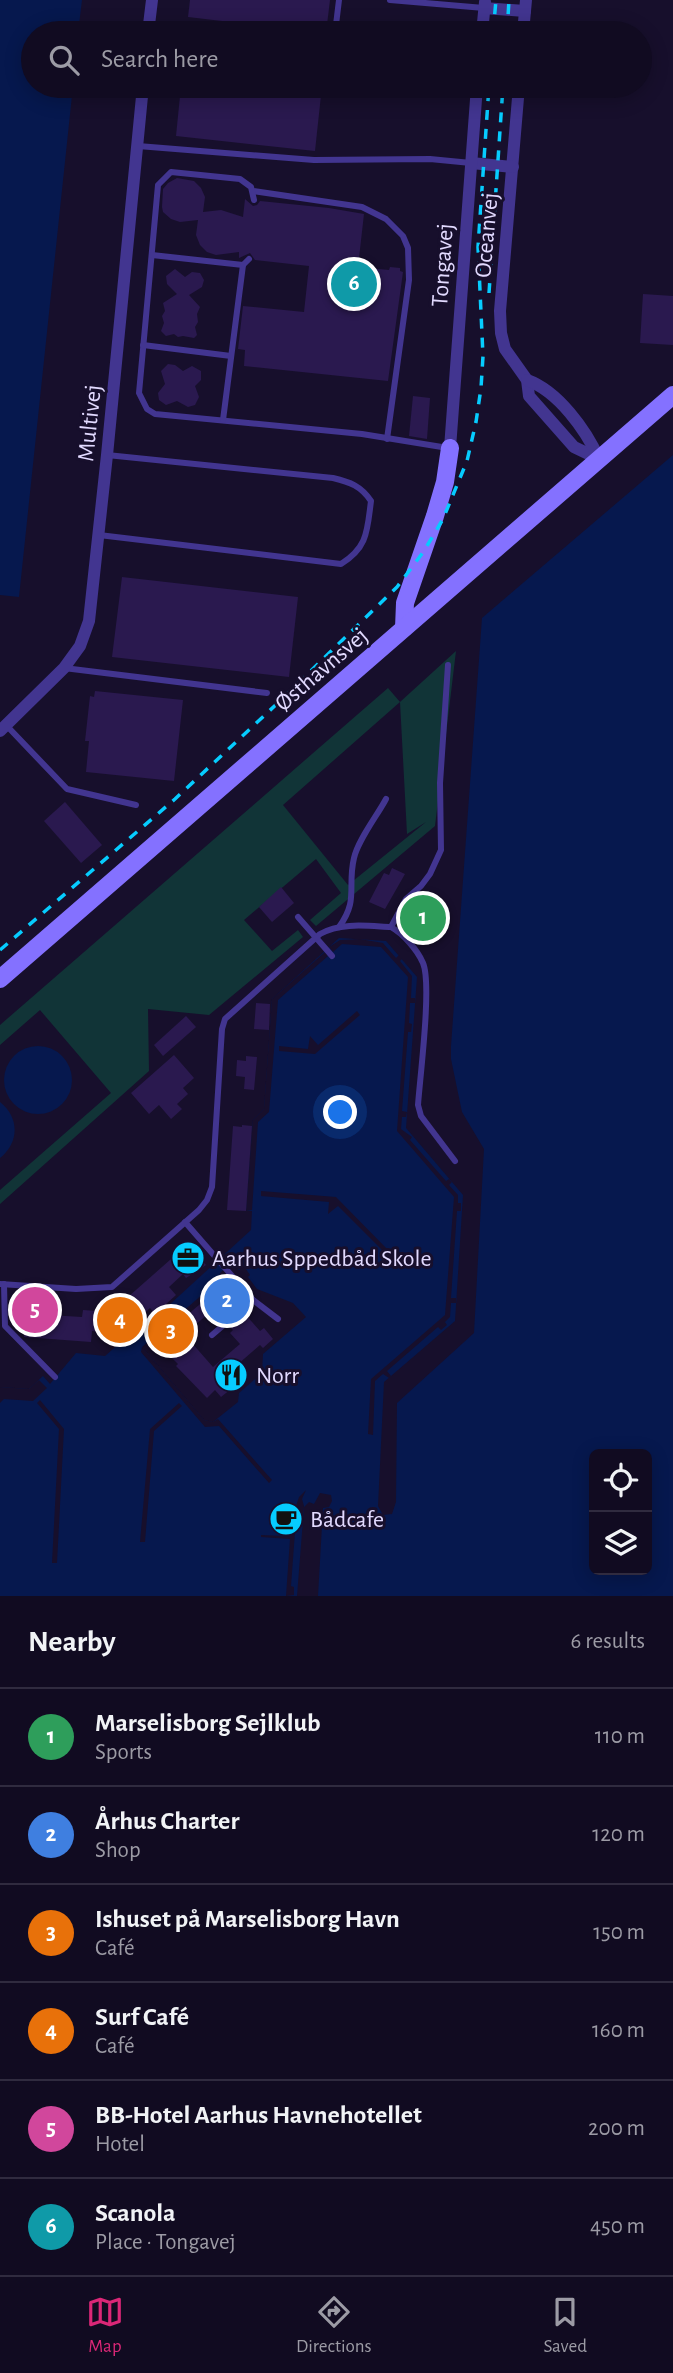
<!DOCTYPE html>
<html lang="en">
<head>
<meta charset="utf-8">
<style>
  :root { --surface:#110b21; --page:#1e192e; --text:#f1f3f6; --muted:#9c9ba5; --line:#302b3f; --accent:#db2777 }
  body { margin:0; font-family:"Alegreya Sans",sans-serif; background:var(--page); color:var(--text) }
  .controls { position:absolute; right:21px; bottom:21px; display:grid; overflow:hidden; border-radius:10px; box-shadow:0 4px 18px #0003 }
  .controls button { width:63px; height:63px; display:grid; place-items:center; padding:0; border:0; border-bottom:2px solid var(--line); background:var(--surface); color:var(--text); font:35px sans-serif }
  .you { position:absolute; left:341px; top:1113px; width:24px; height:24px; margin:-18px; border:5px solid #fff; border-radius:50%; background:#1a73e8; box-shadow:0 0 0 10px #1a73e833 }
  .badge { display:grid; place-items:center; width:46px; height:46px; border-radius:50%; background:var(--accent); color:#fff; font-size:23px; font-weight:700 }
  .pin { position:absolute; translate:-50% -50%; border:4px solid #fff; box-shadow:0 2px 7px #0006 }
  .list { margin:0; padding:0; list-style:none }
  h2 { display:flex; justify-content:space-between; align-items:center; height:91px; margin:0; padding:0 28px; font-size:30px }
  h2 small { font-size:23px; font-weight:400; color:var(--muted) }
  .list li { display:grid; grid-template-columns:46px 1fr auto; gap:21px; align-items:center; box-sizing:border-box; height:98px; padding:0 28px; border-top:2px solid var(--line) }
  .list b { display:block; font-size:26px; white-space:nowrap }
  .list p { margin:0; font-size:23px; white-space:nowrap; color:var(--muted) }
  .list em { font-size:23px; font-style:normal; color:var(--muted) }
  .icon { flex:none; width:38px; height:38px; fill:none; stroke:currentColor; stroke-width:2; stroke-linecap:round; stroke-linejoin:round }
  .map { position:relative; flex:none; width:673px; height:1596px; overflow:hidden }
  .search { position:absolute; background:var(--surface); box-shadow:0 4px 18px #0003; left:21px; right:21px; top:21px; height:77px; display:flex; align-items:center; gap:18px; box-sizing:border-box; padding:0 24px; border-radius:38px; color:var(--muted); font-size:26px }
  .sheet { height:679px; background:var(--surface) }
  nav { display:flex; justify-content:space-around; align-items:center; box-sizing:border-box; height:98px; border-top:2px solid var(--line); background:var(--surface); font-size:19px; color:var(--muted) }
  nav a { display:grid; justify-items:center; gap:4px }
  nav .on { color:var(--accent) }
  .map>svg:first-child { display:block }
</style>
</head>
<body>
<div class="map">
<svg width="673" height="1596" viewBox="0 0 673 1596">
  <rect width="100%" height="100%" fill="#170f2c"/>
  <path fill="#113437" fill-rule="evenodd" d="M456 651 435 826 316 926 310 920 341 893 316 859 244 920 272 951 298 930 303 937 209 1015 148 1009 149 1071 0 1204V1190L111 1093 40 1010 0 1045V1025L388 688 400 702ZM400 702 407 834 426 822 348 885 283 805Z"/>
  <g fill="#06184e" fill-rule="evenodd">
    <path d="M0 0H82L78 33H33V86H73L19 597 0 595Z"/>
    <path d="M673 455V1596H318L323 1508 329 1507 332 1501 331 1495 320 1493 314 1504 309 1502 304 1507 297 1596H0V1387L29 1389 43 1376 50 1384 76 1353 105 1356 150 1317 155 1318 251 1230 252 1211 246 1210 253 1120 264 1109 272 999 339 938 386 941 417 977 406 1128 463 1195 455 1321 384 1382 378 1506 383 1515 392 1514 396 1502 397 1403 474 1333 484 1149 462 1112 451 1059V1046L482 618ZM229 1265H235L239 1270 244 1266 250 1275 248 1277 257 1289 293 1303 306 1317 263 1354 262 1373 239 1393 238 1402 213 1422 204 1420 142 1347 219 1280 220 1273ZM594 1454H647V1570H594Z"/>
    <circle cx="38" cy="1080" r="34"/>
    <path d="M0 1102C19 1117 20 1142 0 1158Z"/>
  </g>
  <g fill="#170f2c">
    <path d="M360 939 383 943 396 958 399 955 402 959 400 961 412 976 411 998H415V1003H410L409 1023 412 1024 411 1032H408L402 1111 407 1112 406 1117H402L401 1129 412 1137 410 1140 446 1181 449 1179 452 1182 449 1185 458 1195V1203H461V1211H457L451 1298H456V1303H451L450 1317 445 1322 447 1325 441 1330 438 1327 387 1371 391 1376 389 1378 383 1374 375 1381 373 1435 368 1434 371 1379 445 1315 454 1197 397 1131 408 977 381 947 342 944 333 952 329 947 340 940Z"/>
    <path d="M325 952 328 956 278 1000 269 1112 258 1122 252 1210H246L253 1120 264 1109 272 999Z"/>
    <path d="M357 1011 360 1015 315 1054 279 1051V1046L308 1049 310 1036 318 1045Z"/>
    <path d="M261 1191 336 1197 392 1254 389 1257 338 1206 328 1214 329 1202 261 1196Z"/>
    <path d="M142 1347 204 1420 213 1422 218 1419 272 1480 269 1483 219 1426 205 1427 141 1352Z"/>
    <path d="M39 1380 47 1388 33 1401 4 1399 0 1403V1387L29 1389Z"/>
    <path d="M40 1400 64 1429 57 1563H52L59 1429 37 1403Z"/>
    <path d="M179 1403 182 1406 154 1431 145 1542H140L150 1429Z"/>
    <path d="M306 1490 302 1499 304 1506 302 1526 295 1532 291 1586 294 1587V1595L286 1596 290 1539 261 1537V1535L286 1536 299 1497Z"/>
  </g>
  <g fill="#2a194f">
    <path d="M190 0H330L326 33 188 17Z"/>
    <path d="M181 86H322L315 151 176 136Z"/>
    <path d="M177 178 194 181 201 188 205 197 203 212 221 210 243 217 245 199 253 206 257 205 260 201 329 208 364 214 358 267 389 270 390 267 400 268V271L403 272 388 381 244 366 245 350 238 349 243 306 304 312 309 266 255 260 250 253 239 258V252L216 255 207 252 200 245 196 235 198 220 180 222 171 219 163 212 162 207 163 189 168 183Z"/>
    <path d="M175 269 185 277 192 272 200 273 204 280 202 287 189 295 200 307 197 314 198 322 195 327 197 335 194 338 183 336 178 337 174 334 166 336 161 331 164 323 162 316 165 311 163 303 177 294 167 284 166 276Z"/>
    <path d="M643 294 673 296V345L640 343Z"/>
    <path d="M168 364 175 365 183 371 192 366 201 371V380L195 386 199 397 195 405 188 407 177 401 166 405 159 400 158 393 165 384 161 371Z"/>
    <path d="M413 396 430 398 427 439 409 436Z"/>
    <path d="M122 577 298 597 289 677 112 657Z"/>
    <path d="M95 691 183 700 174 781 86 772 89 741H85L90 696 94 697Z"/>
    <path d="M65 802 102 845 81 863 44 821Z"/>
    <path d="M392 868 405 874 385 909 369 902 384 873 389 875Z"/>
    <path d="M281 887 294 903 272 922 259 907Z"/>
    <path d="M423 892 439 900 424 929 408 921Z"/>
    <path d="M256 1003 270 1004 269 1030 254 1029Z"/>
    <path d="M186 1016 196 1027 163 1056 154 1045Z"/>
    <path d="M174 1055 194 1078 183 1088 188 1094 177 1104 182 1109 171 1119 159 1105 149 1114 131 1093Z"/>
    <path d="M246 1056 257 1057 254 1090 244 1089 245 1077 236 1076 237 1060 246 1061Z"/>
    <path d="M242 1125 252 1126 246 1211 227 1210 233 1126 242 1127Z"/>
    <path d="M190 1246 206 1265 186 1278 183 1274 169 1287 176 1295 155 1314 150 1308 122 1333 112 1337 110 1333 92 1331 91 1342 24 1337V1327L16 1326 17 1313H20L21 1306 49 1308V1315L82 1317 83 1310 111 1312 179 1252 181 1254Z"/>
    <path d="M219 1283 234 1298 238 1305 223 1318 213 1310 184 1334 213 1367 240 1344 230 1333 233 1330 230 1327 245 1314 260 1331 264 1328 273 1339 263 1348 260 1345 230 1371 236 1378 228 1385 231 1389 221 1397 215 1390 207 1398 176 1366 178 1364 171 1357 180 1350 166 1333 206 1299 204 1296Z"/>
  </g>
  <g fill="none" stroke-linecap="round" stroke-linejoin="round">
    <g stroke="#423590" stroke-width="6">
      <path d="M390 0 484 8"/>
      <path d="M335 33 339 0"/>
      <path d="M138 146 314 160 430 159 471 163"/>
      <path d="M253 191 362 207 386 219 403 236 408 248 409 280 387 439"/>
      <path d="M254 200 251 187 240 179 171 172 158 185 139 393 147 409 155 414 362 434 448 448"/>
      <path d="M152 255 243 265"/>
      <path d="M143 345 231 356"/>
      <path d="M223 420 243 265 249 259"/>
      <path d="M99 535 341 564C368 547 367 531 371 501 361 486 350 482 333 478L107 455"/>
      <path d="M64 668 267 693"/>
      <path d="M6 725 67 789 136 805"/>
      <path d="M298 917 332 956"/>
      <path d="M339 927C359 900 347 887 354 858 358 840 377 816 386 799"/>
      <path d="M391 927 406 899 421 886 430 874 441 850 440 783 448 665"/>
      <path d="M185 1222 253 1300 278 1319"/>
      <path d="M0 1284 76 1289 112 1287 199 1210 207 1200 212 1187 222 1029 225 1019 320 934C341 922 368 926 391 927 403 934 417 949 423 963 432 984 420 1077 418 1105L421 1116 455 1161"/>
      <path d="M4 1284 5 1326 55 1377"/>
      <path d="M212 1335 253 1300"/>
    </g>
    <g stroke="#423590" stroke-width="12">
      <path d="M484 8 525 11"/>
      <path d="M148 33 152 0"/>
      <path d="M482 33 485 2"/>
      <path d="M523 33 526 0"/>
      <path d="M519 86 500 311 501 333 505 349 527 380 529 396 574 447 599 459"/>
      <path d="M471 163 513 167"/>
      <path d="M527 380C558 391 586 430 599 459"/>
      <path d="M450 448 477 86"/>
      <path d="M0 731 64 668 80 646 89 621 107 455 143 86"/>
    </g>
    <g stroke="#8471ff" stroke-width="18">
      <path d="M404 628 405 603 435 516 445 482 450 448"/>
      <path d="M0 979 673 395"/>
    </g>
    <g stroke="#06ccff" stroke-width="3.5" stroke-dasharray="10 9" stroke-linecap="butt">
      <path d="M493 33 496 0"/>
      <path d="M507 33 509 0"/>
      <path d="M489 293 503 86"/>
      <path d="M0 950 175 799 281 700 397 587 424 551 443 519 467 461 476 422 481 388 483 356 478 247 489 86"/>
    </g>
  </g>
  <defs>
    <symbol id="office-disc" viewBox="-11 -11 22 22"><circle r="9.5" fill="#06ccff" stroke="#170f2c"/><path d="M-6-3h4V-5.5h4V-3h4V5H-6ZM-1-4.5V-3h2v-1.5ZM-6 0V1H6V0Z" fill="#111"/></symbol>
    <symbol id="restaurant-disc" viewBox="-11 -11 22 22"><circle r="9.5" fill="#06ccff" stroke="#170f2c"/><path d="M-5-6h1v4h1v-4h1v4h1v-4h1v5L-1.5 .5V6h-2V.5L-5-1ZM5-6V6H3V1.5H1.5Q1.5-4 5-6Z" fill="#111"/></symbol>
    <symbol id="cafe-disc" viewBox="-11 -11 22 22"><circle r="9.5" fill="#06ccff" stroke="#170f2c"/><path d="M-5.5-4.5H6V0H3Q3 3.5 0 3.5H-2.5Q-5.5 3.5-5.5 0ZM3-3.2v2h1.7v-2ZM-6 4.5H4V6H-6Z" fill="#111"/></symbol>
  </defs>
  <g fill-rule="evenodd">
    <use href="#office-disc" x="169" y="1239" width="38" height="38"/>
    <use href="#restaurant-disc" x="212" y="1356" width="38" height="38"/>
    <use href="#cafe-disc" x="267" y="1500" width="38" height="38"/>
  </g>
  <g text-anchor="middle" stroke-width="6" stroke-linejoin="round" paint-order="stroke">
    <g font-size="24" fill="#e2daff" stroke="#170f2c">
      <text transform="translate(486 235) rotate(-85)" y="8">Oceanvej</text>
      <text transform="translate(442 265) rotate(-86)" y="8">Tongavej</text>
      <text transform="translate(89 423) rotate(-84)" y="8">Multivej</text>
      <text transform="translate(321 669) rotate(-41)" y="8">Østhavnsvej</text>
    </g>
    <g font-size="24" fill="#e2daff" stroke="#170f2c" text-anchor="start">
      <text x="212" y="1266">Aarhus Sppedbåd Skole</text>
      <text x="256" y="1383">Norr</text>
      <text x="310" y="1527">Bådcafe</text>
    </g>
  </g>
</svg>
<div class="controls">
<button><svg class="icon" aria-label="locate" viewBox="0 0 24 24"><circle cx="12" cy="12" r="6"/><path d="M12 2v4M12 18v4M2 12h4M18 12h4"/></svg></button>
<button><svg class="icon" aria-label="layers" viewBox="0 0 24 24"><path d="M12 4l9 5-9 5-9-5zM3 14l9 5 9-5"/></svg></button>
</div>
<div class="you"></div>
<div class="pin badge" style="left:423px;top:918px;background:#2e9e5b">1</div>
<div class="pin badge" style="left:227px;top:1301px;background:#3f7fe0">2</div>
<div class="pin badge" style="left:171px;top:1331px;background:#e8710a">3</div>
<div class="pin badge" style="left:120px;top:1320px;background:#e8710a">4</div>
<div class="pin badge" style="left:35px;top:1310px;background:#d1479c">5</div>
<div class="pin badge" style="left:354px;top:284px;background:#0f9aa8">6</div>
<div class="search"><svg class="icon" aria-label="search" viewBox="0 0 24 24"><circle cx="10" cy="10" r="6"/><path d="M15 15l6 6"/></svg>Search here</div>
</div>
<section class="sheet">
<h2>Nearby<small>6 results</small></h2>
<ul class="list">
<li><span class="badge" style="background:#2e9e5b">1</span><div><b>Marselisborg Sejlklub</b><p>Sports</p></div><em>110 m</em></li>
<li><span class="badge" style="background:#3f7fe0">2</span><div><b>Århus Charter</b><p>Shop</p></div><em>120 m</em></li>
<li><span class="badge" style="background:#e8710a">3</span><div><b>Ishuset på Marselisborg Havn</b><p>Café</p></div><em>150 m</em></li>
<li><span class="badge" style="background:#e8710a">4</span><div><b>Surf Café</b><p>Café</p></div><em>160 m</em></li>
<li><span class="badge" style="background:#d1479c">5</span><div><b>BB-Hotel Aarhus Havnehotellet</b><p>Hotel</p></div><em>200 m</em></li>
<li><span class="badge" style="background:#0f9aa8">6</span><div><b>Scanola</b><p>Place · Tongavej</p></div><em>450 m</em></li>
</ul>
</section>
<nav>
<a class="on"><svg class="icon" aria-label="map" viewBox="0 0 24 24"><path d="M3 6l6-2 6 2 6-2v14l-6 2-6-2-6 2zM9 4v14M15 6v14"/></svg>Map</a>
<a><svg class="icon" aria-label="directions" viewBox="0 0 24 24"><path d="M12 3l9 9-9 9-9-9zM9 14v-3h6M13 9l2 2-2 2"/></svg>Directions</a>
<a><svg class="icon" aria-label="saved" viewBox="0 0 24 24"><path d="M7 4h10v16l-5-4-5 4z"/></svg>Saved</a>
</nav>
</body>
</html>
